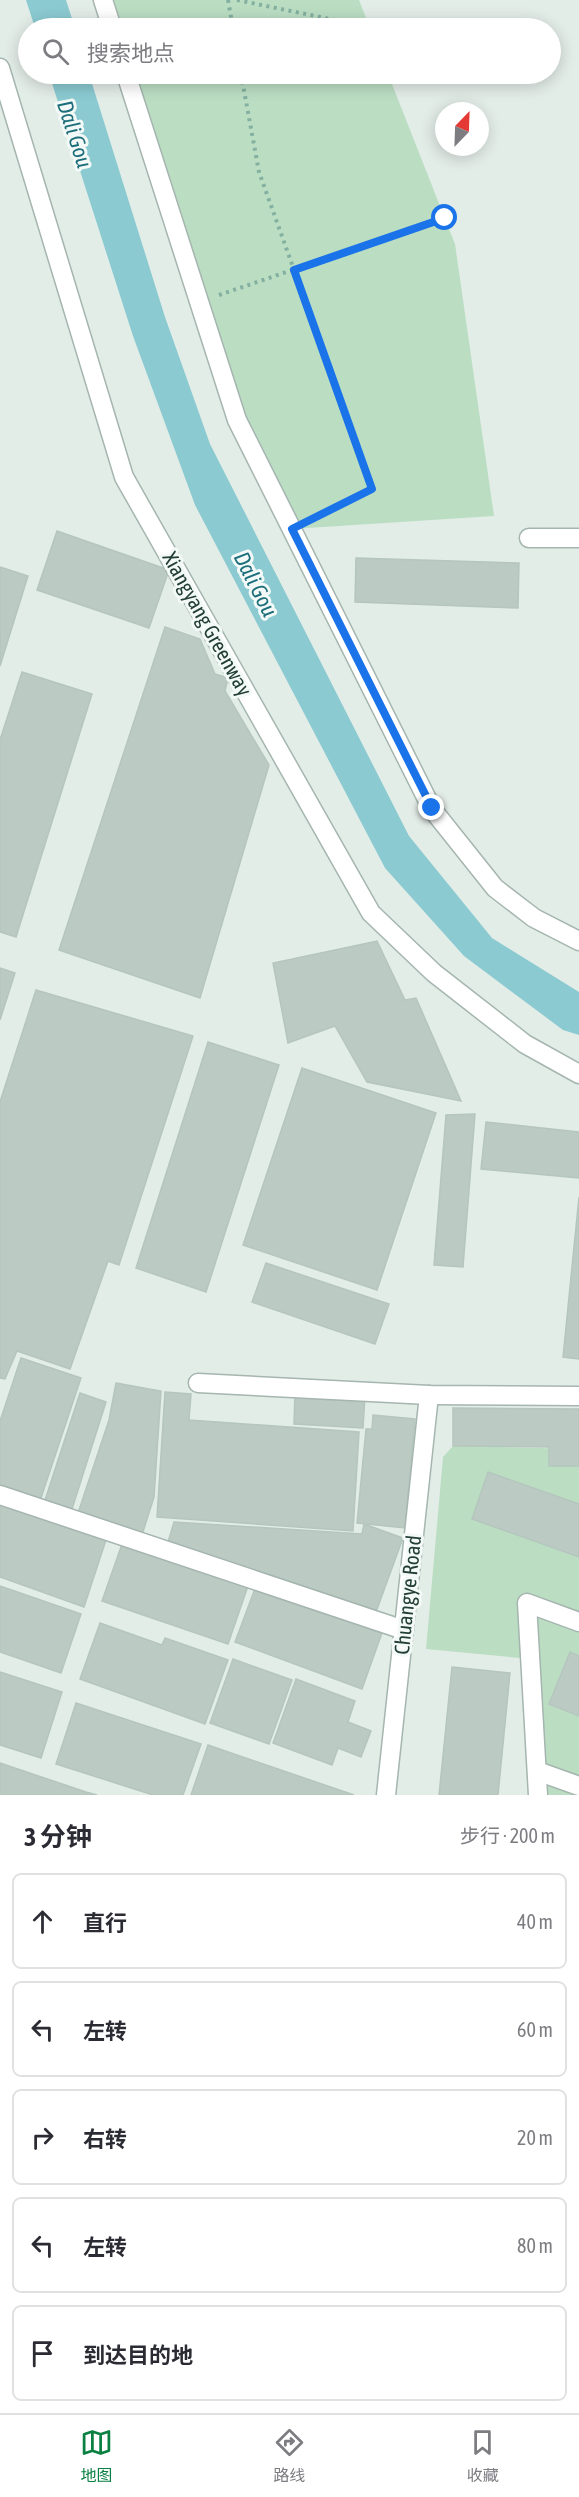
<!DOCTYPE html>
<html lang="zh">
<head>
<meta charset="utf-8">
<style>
  :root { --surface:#fff; --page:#f2f2f3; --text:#2b2b33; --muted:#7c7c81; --line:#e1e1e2; --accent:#0b8043 }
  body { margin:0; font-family:"Asap Condensed","Noto Sans SC",sans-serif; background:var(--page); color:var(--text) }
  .compass { position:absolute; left:435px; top:102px; width:54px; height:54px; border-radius:50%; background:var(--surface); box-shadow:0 3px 15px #0003; rotate:23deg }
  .stop { position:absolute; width:18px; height:18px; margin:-14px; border:4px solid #1a73e8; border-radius:50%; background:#fff }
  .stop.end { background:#1a73e8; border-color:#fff; box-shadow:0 2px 6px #0008 }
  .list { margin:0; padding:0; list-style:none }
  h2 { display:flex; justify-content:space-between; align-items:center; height:78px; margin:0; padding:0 24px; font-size:26px }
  h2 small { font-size:20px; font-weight:400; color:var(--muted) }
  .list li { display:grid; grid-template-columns:39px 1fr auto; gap:18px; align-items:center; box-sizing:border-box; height:96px; margin:0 12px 12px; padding:0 12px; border:2px solid var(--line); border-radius:9px }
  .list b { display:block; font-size:22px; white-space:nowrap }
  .list em { font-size:20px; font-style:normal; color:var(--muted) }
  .icon { flex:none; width:33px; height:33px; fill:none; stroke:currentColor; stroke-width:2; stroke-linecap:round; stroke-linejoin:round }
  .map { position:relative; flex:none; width:579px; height:1795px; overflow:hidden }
  .search { position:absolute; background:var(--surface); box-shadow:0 3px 15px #0003; left:18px; right:18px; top:18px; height:66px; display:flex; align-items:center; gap:15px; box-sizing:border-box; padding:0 21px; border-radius:33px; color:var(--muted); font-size:22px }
  .sheet { height:618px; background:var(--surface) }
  nav { display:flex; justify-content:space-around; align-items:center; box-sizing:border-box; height:84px; border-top:2px solid var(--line); background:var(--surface); font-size:16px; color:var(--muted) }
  nav a { display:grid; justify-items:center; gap:3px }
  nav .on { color:var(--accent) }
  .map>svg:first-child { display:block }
</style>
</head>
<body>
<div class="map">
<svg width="579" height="1795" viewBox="0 0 579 1795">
  <rect width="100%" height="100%" fill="#e3ede8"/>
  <g fill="#bbdec3">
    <path d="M94 0H359L370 28H104Z"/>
    <path d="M119 74H388L455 244 494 516 292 529 237 420Z"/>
    <path d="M453 1446 579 1449V1795H538L530 1659 426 1649 443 1457Z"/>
  </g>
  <g fill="#8bcad1">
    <path d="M26 0H66L75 28H35Z"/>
    <path d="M49 74H89L165 317 210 444 409 836 492 938 579 992V1035L563 1030 464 956 385 868 195 505 133 336Z"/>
  </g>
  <g fill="#bbcac3" stroke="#b5c6be" stroke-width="1.5">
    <path d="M57 531 169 570 149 628 37 590Z"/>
    <path d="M356 558 519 563 518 608 355 602Z"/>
    <path d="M0 567 28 576 0 666Z"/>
    <path d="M165 627 200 639 215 674 228 678 225 691 269 765 200 998 59 950Z"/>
    <path d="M22 672 92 694 16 937 0 932V740Z"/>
    <path d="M377 941 405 1000 416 998 461 1101 367 1082 335 1026 288 1043 273 963Z"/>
    <path d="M0 968 15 973 0 1020Z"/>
    <path d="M36 990 193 1036 119 1265 108 1261 70 1369 17 1351 5 1379 0 1378V1102Z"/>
    <path d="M208 1042 279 1065 206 1292 136 1268Z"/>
    <path d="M302 1068 436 1113 377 1290 243 1245Z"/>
    <path d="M475 1114 463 1267 434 1265 446 1115Z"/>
    <path d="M486 1122 579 1132V1178L481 1169Z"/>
    <path d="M579 1197V1359L563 1357Z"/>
    <path d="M266 1263 389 1304 375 1344 252 1302Z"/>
    <path d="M21 1358 81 1378 40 1501 0 1487V1421Z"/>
    <path d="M116 1383 161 1391 154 1497 142 1535 78 1513 109 1420Z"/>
    <path d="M165 1392 191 1394 189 1420 359 1432 353 1531 157 1517Z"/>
    <path d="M295 1392 365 1396 363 1428 294 1424Z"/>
    <path d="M80 1393 106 1402 72 1509 45 1500Z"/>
    <path d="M453 1408 579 1409V1466H549V1447L453 1446Z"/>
    <path d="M373 1415 415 1419 405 1528 357 1523 366 1429H372Z"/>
    <path d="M488 1472 579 1504V1557L472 1519Z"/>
    <path d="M0 1504 106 1540 84 1607 0 1577Z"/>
    <path d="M174 1522 362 1534 364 1524 403 1538 376 1612 168 1542Z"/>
    <path d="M122 1544 248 1586 228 1644 102 1601Z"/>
    <path d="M0 1586 81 1614 61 1673 0 1652Z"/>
    <path d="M256 1586 382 1633 362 1689 235 1642Z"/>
    <path d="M100 1623 162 1645 165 1638 228 1660 205 1724 80 1679Z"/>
    <path d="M570 1652 579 1656V1716L549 1704Z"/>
    <path d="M233 1659 292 1680 269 1744 210 1723Z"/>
    <path d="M452 1667 510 1673 498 1795H439Z"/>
    <path d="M0 1672 62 1692 41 1758 0 1745Z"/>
    <path d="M296 1679 355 1701 348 1722 371 1731 361 1757 338 1748 332 1765 273 1743Z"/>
    <path d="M76 1703 201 1744 183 1795H153L56 1764Z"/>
    <path d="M208 1745 354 1795H191Z"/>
    <path d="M0 1763 86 1792 97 1795H0Z"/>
  </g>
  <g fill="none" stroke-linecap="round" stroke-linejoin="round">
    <defs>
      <g id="minor">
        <path d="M103 0 112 28"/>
        <path d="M0 68 124 477 371 913 434 973 525 1044 579 1074"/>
        <path d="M126 74 237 420 432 809 495 888 534 918 579 941"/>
        <path d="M529 538H579"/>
        <path d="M198 1383 429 1395 579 1396"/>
        <path d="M0 1495 404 1630"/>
        <path d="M537 1771 579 1786"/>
        <path d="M386 1795 429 1395"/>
        <path d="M538 1795 527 1603 579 1622"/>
      </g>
    </defs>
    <use href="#minor" stroke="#a5b5af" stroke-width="21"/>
    <g stroke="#83b0a0" stroke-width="4" stroke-dasharray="3 4.5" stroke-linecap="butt">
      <path d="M228 0 233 28"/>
      <path d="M237 0 369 27"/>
      <path d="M241 74 259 172 372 488 309 520"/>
      <path d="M219 295 445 218"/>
    </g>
    <use href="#minor" stroke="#fff" stroke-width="18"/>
  </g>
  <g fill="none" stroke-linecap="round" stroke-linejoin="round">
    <path stroke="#1a73e8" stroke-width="8" d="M432 808 292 529 372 489 294 270 445 218"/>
  </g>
  <g text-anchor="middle" stroke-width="6" stroke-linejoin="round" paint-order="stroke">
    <g font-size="21" fill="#223e35" stroke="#f3f9f6">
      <text transform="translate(207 624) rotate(61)" y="7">Xiangyang Greenway</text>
      <text transform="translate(408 1595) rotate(-84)" y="7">Chuangye Road</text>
    </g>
    <g font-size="22" font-style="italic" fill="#1c6e7a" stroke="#f3f9f6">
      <text transform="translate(75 134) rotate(72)" y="8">Dali Gou</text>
      <text transform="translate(256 584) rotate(63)" y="8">Dali Gou</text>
    </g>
  </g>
</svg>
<svg class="compass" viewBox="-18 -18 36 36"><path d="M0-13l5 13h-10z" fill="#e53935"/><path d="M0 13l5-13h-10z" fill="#7c7c81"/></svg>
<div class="stop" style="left:445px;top:218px"></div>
<div class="stop end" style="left:432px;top:808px"></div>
<div class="search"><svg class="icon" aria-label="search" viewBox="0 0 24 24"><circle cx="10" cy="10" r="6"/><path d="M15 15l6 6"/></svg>搜索地点</div>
</div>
<section class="sheet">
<h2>3 分钟<small>步行 · 200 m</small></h2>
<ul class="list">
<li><svg class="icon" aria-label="ahead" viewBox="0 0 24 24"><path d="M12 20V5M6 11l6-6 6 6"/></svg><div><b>直行</b></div><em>40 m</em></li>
<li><svg class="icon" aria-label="left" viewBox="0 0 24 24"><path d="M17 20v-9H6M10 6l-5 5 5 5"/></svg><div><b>左转</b></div><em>60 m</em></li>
<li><svg class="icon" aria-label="right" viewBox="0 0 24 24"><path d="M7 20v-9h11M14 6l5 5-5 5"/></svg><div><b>右转</b></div><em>20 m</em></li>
<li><svg class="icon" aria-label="left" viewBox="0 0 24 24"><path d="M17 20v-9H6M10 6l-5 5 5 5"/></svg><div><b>左转</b></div><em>80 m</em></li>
<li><svg class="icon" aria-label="arrive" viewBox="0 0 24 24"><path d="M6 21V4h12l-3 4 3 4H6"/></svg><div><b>到达目的地</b></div></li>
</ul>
</section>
<nav>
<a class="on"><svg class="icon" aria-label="map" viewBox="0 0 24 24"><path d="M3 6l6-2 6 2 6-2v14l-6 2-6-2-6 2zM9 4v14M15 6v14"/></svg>地图</a>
<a><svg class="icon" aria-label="directions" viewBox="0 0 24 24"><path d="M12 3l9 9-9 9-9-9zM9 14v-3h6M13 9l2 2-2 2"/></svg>路线</a>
<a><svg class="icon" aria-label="saved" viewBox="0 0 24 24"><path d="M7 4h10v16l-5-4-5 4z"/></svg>收藏</a>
</nav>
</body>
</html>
